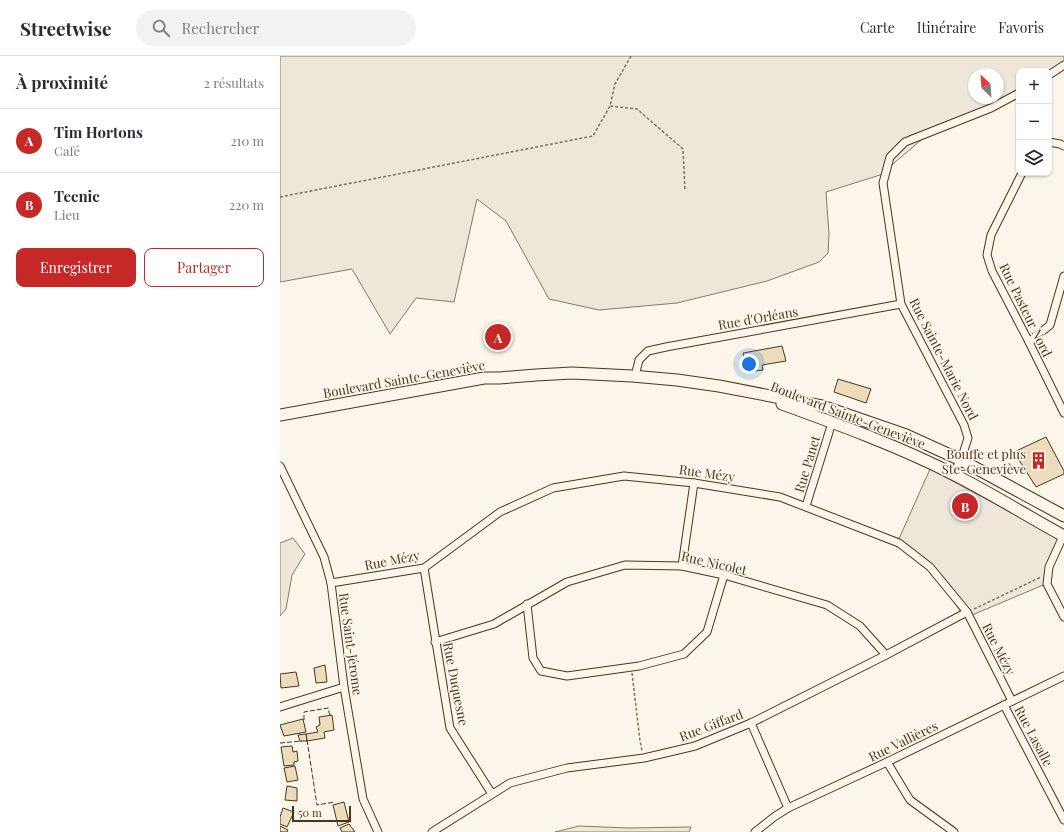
<!DOCTYPE html>
<html lang="fr">
<head>
<meta charset="utf-8">
<style>
  :root { --surface:#fff; --page:#f2f2f3; --text:#2b2b33; --muted:#7c7c81; --line:#e1e1e2; --accent:#c62828 }
  body { margin:0; font-family:"Playfair Display",serif; background:var(--page); color:var(--text) }
  .controls { position:absolute; right:12px; top:12px; display:grid; overflow:hidden; border-radius:8px; box-shadow:0 1px 3px #0004 }
  .controls button { width:36px; height:36px; display:grid; place-items:center; padding:0; border:0; border-bottom:1px solid var(--line); background:var(--surface); color:var(--text); font:20px sans-serif }
  .compass { position:absolute; left:688px; top:12px; width:36px; height:36px; border-radius:50%; background:var(--surface); box-shadow:0 1px 3px #0004; rotate:335deg }
  .scale { position:absolute; left:12px; bottom:10px; width:59px; box-sizing:border-box; padding-left:4px; border:2px solid #4a3520; border-top:0; font-size:11px; line-height:14px; white-space:nowrap; color:#4a3520; -webkit-text-stroke:3px #fbf6e9; paint-order:stroke }
  .you { position:absolute; left:469px; top:308px; width:14px; height:14px; margin:-10px; border:3px solid #fff; border-radius:50%; background:#1a73e8; box-shadow:0 0 0 6px #1a73e833 }
  .badge { display:grid; place-items:center; width:26px; height:26px; border-radius:50%; background:var(--accent); color:#fff; font-size:13px; font-weight:700 }
  .pin { position:absolute; translate:-50% -50%; border:2px solid #fff; box-shadow:0 1px 4px #0006 }
  .list { margin:0; padding:0; list-style:none }
  h2 { display:flex; justify-content:space-between; align-items:center; height:52px; margin:0; padding:0 16px; font-size:17px }
  h2 small { font-size:13px; font-weight:400; color:var(--muted) }
  .list li { display:grid; grid-template-columns:26px 1fr auto; gap:12px; align-items:center; box-sizing:border-box; height:64px; padding:0 16px; border-top:1px solid var(--line) }
  .list b { display:block; font-size:15px; white-space:nowrap }
  .list p { margin:0; font-size:13px; white-space:nowrap; color:var(--muted) }
  .list em { font-size:13px; font-style:normal; color:var(--muted) }
  .actions { display:flex; gap:8px; padding:12px 16px }
  .actions a { flex:1; padding:9px 0; border:1px solid var(--accent); border-radius:8px; text-align:center; font-size:14px; color:var(--accent) }
  .actions .main { background:var(--accent); color:#fff }
  .icon { flex:none; width:22px; height:22px; fill:none; stroke:currentColor; stroke-width:2; stroke-linecap:round; stroke-linejoin:round }
  .map { position:relative; flex:none; width:784px; height:776px; overflow:hidden }
  header { display:flex; align-items:center; gap:24px; box-sizing:border-box; height:56px; padding:0 20px; background:var(--surface); border-bottom:1px solid var(--line) }
  header strong { font-size:19px }
  nav { display:flex; gap:22px; margin-inline-start:auto; font-size:14px }
  .search { width:280px; height:36px; background:var(--page); display:flex; align-items:center; gap:10px; box-sizing:border-box; padding:0 14px; border-radius:22px; color:var(--muted); font-size:15px }
  main { display:flex }
  aside { flex:1; background:var(--surface) }
  .map>svg:first-child { display:block }
</style>
</head>
<body>
<header>
<strong>Streetwise</strong>
<div class="search"><svg class="icon" aria-label="search" viewBox="0 0 24 24"><circle cx="10" cy="10" r="6"/><path d="M15 15l6 6"/></svg>Rechercher</div>
<nav><a>Carte</a><a>Itinéraire</a><a>Favoris</a></nav>
</header>
<main>
<aside>
<h2>À proximité<small>2 résultats</small></h2>
<ul class="list">
<li><span class="badge">A</span><div><b>Tim Hortons</b><p>Café</p></div><em>210 m</em></li>
<li><span class="badge">B</span><div><b>Tecnic</b><p>Lieu</p></div><em>220 m</em></li>
</ul>
<div class="actions"><a class="main">Enregistrer</a><a>Partager</a></div>
</aside>
<div class="map">
<svg width="784" height="776" viewBox="0 0 784 776">
  <rect width="100%" height="100%" fill="#fbf6e9"/>
  <g fill="#ede6d9" stroke="#887966" fill-rule="evenodd">
    <path d="M0 0H784V11L769 24V15H739V41L641 84 600 119 546 136 549 178 548 197 539 206 487 225 397 247 319 254 269 243 226 165 197 143 174 246 136 242 110 278 72 213 0 226ZM694 18H718V42H694Z"/>
    <path d="M650 413 780 483 768 527 685 562 649 510 631 492 618 485Z"/>
    <path d="M13 482 25 498 12 519 6 553 0 560V487Z"/>
    <path d="M299 770 348 772 411 771 409 776H275Z"/>
  </g>
  <g fill="#ecdcbc" stroke="#4a3520">
    <path d="M227 270 230 287 209 291 206 274Z"/>
    <path d="M502 290 506 305 482 309 483 314 466 316 463 297Z"/>
    <path d="M558 323 591 333 586 347 554 336Z"/>
    <path d="M766 381 784 415V418L756 431 734 396Z"/>
    <path d="M680 439 698 448 689 464 672 453Z"/>
    <path d="M45 609 47 626 36 627 34 612Z"/>
    <path d="M16 616 19 630 1 632 0 618Z"/>
    <path d="M52 659 54 674 44 676 45 682 27 685 26 678 38 676 36 671 40 669 39 661Z"/>
    <path d="M23 663 26 676 4 680 0 669Z"/>
    <path d="M26 678 27 685H20L18 679Z"/>
    <path d="M12 690 13 696 17 695 18 705 14 706V709L4 710 1 691Z"/>
    <path d="M15 710 18 724 7 726 4 712Z"/>
    <path d="M7 730 17 732V745L5 744Z"/>
    <path d="M64 746 69 766 58 770 53 749Z"/>
    <path d="M3 752 14 756 7 771 0 768V761Z"/>
    <path d="M69 768 75 776H62L60 772Z"/>
    <path d="M0 770 8 774 7 776H0Z"/>
  </g>
  <g fill="none" stroke-linecap="round" stroke-linejoin="round">
    <defs>
      <g id="street">
        <path d="M769 19 784 9"/>
        <path d="M769 86 780 88 784 90"/>
        <path d="M742 117 711 179 707 199 712 215 749 286 784 357"/>
        <path d="M749 286 770 269 784 220"/>
        <path d="M355 320 359 304 368 295 386 291 621 248"/>
        <path d="M0 410 44 501 51 527 64 631 83 743 98 776"/>
        <path d="M673 418 681 404 688 382 684 369 621 248 603 127 610 101 625 86 711 52 739 37"/>
        <path d="M526 450 550 373"/>
        <path d="M784 478 769 511 767 528 784 561"/>
        <path d="M402 510 414 427"/>
        <path d="M144 512 170 672 212 738"/>
        <path d="M51 527 144 512 220 456 273 432 344 420 414 427 500 441 619 487 650 511 687 556 732 645"/>
        <path d="M247 548 253 602 261 615 287 620 359 610 404 598 427 576 444 519"/>
        <path d="M155 586 214 568 287 526 345 509 402 510 444 519 547 549 580 570 606 599"/>
        <path d="M724 649 784 764"/>
        <path d="M0 651 64 631"/>
        <path d="M471 667 508 752"/>
        <path d="M607 706 630 744 674 776"/>
        <path d="M152 776 230 727 287 712 364 702 415 690 471 667 606 599 687 556"/>
        <path d="M475 776 494 761 508 752 607 706 784 620"/>
      </g>
      <g id="primary">
        <path d="M502 348C560 369 618 390 673 418 711 437 747 460 784 480"/>
        <path d="M0 359 204 322H219L256 319 292 317 352 320 397 324 439 330 542 350 626 379 681 404 784 460"/>
      </g>
    </defs>
    <use href="#street" stroke="#4a3520" stroke-width="9"/>
    <use href="#primary" stroke="#4a3520" stroke-width="13"/>
    <g stroke="#7f6f5c" stroke-width="1.5" stroke-dasharray="3 2" stroke-linecap="butt">
      <path d="M351 0 335 28 330 50 357 53 403 93 405 134"/>
      <path d="M0 141 313 80 330 50"/>
      <path d="M694 553 761 521"/>
      <path d="M352 617 360 685 362 695"/>
    </g>
    <use href="#street" stroke="#fbf6e9" stroke-width="7"/>
    <use href="#primary" stroke="#fbf6e9" stroke-width="11"/>
    <g stroke="#4a3520" stroke-width="1" stroke-dasharray="5 2" stroke-linecap="butt">
      <path d="M24 664V656L48 652 50 660"/>
      <path d="M27 684 37 749 55 746"/>
      <path d="M0 687 22 685"/>
    </g>
  </g>
  <defs>
    <symbol id="building-bare" viewBox="-9 -9 18 18"><path d="M-4-6H4V6H1V3H-1V6H-4ZM-2.5-4.3h1.7v1.8h-1.7ZM.8-4.3h1.7v1.8H.8ZM-2.5-1h1.7V.8h-1.7ZM.8-1h1.7V.8H.8Z" fill="#c62828" stroke="#fbf6e9" stroke-width="2.5" paint-order="stroke"/></symbol>
  </defs>
  <g fill-rule="evenodd">
    <use href="#building-bare" x="746" y="392" width="25" height="25"/>
  </g>
  <g text-anchor="middle" stroke-width="3" stroke-linejoin="round" paint-order="stroke">
    <g font-size="13" fill="#4a3520" stroke="#fbf6e9">
      <text transform="translate(746 254) rotate(64)" y="5">Rue Pasteur Nord</text>
      <text transform="translate(478 262) rotate(-10)" y="5">Rue d'Orléans</text>
      <text transform="translate(664 303) rotate(63)" y="5">Rue Sainte-Marie Nord</text>
      <text transform="translate(124 323) rotate(-10)" y="5">Boulevard Sainte-Geneviève</text>
      <text transform="translate(568 359) rotate(21)" y="5">Boulevard Sainte-Geneviève</text>
      <text transform="translate(527 408) rotate(-73)" y="5">Rue Panet</text>
      <text transform="translate(427 417) rotate(8)" y="5">Rue Mézy</text>
      <text transform="translate(112 504) rotate(-11)" y="5">Rue Mézy</text>
      <text transform="translate(434 507) rotate(13)" y="5">Rue Nicolet</text>
      <text transform="translate(71 588) rotate(82)" y="5">Rue Saint-Jérome</text>
      <text transform="translate(719 593) rotate(63)" y="5">Rue Mézy</text>
      <text transform="translate(176 628) rotate(79)" y="5">Rue Duquesne</text>
      <text transform="translate(431 669) rotate(-21)" y="5">Rue Giffard</text>
      <text transform="translate(754 680) rotate(62)" y="5">Rue Lasalle</text>
      <text transform="translate(623 685) rotate(-26)" y="5">Rue Vallières</text>
    </g>
    <g font-size="13" fill="#4a3520" stroke="#fbf6e9" text-anchor="end">
      <text x="746" y="403">Bouffe et plus<tspan x="746" dy="15">Ste-Geneviève</tspan></text>
    </g>
  </g>
</svg>
<div class="controls">
<button>+</button>
<button>−</button>
<button><svg class="icon" aria-label="layers" viewBox="0 0 24 24"><path d="M12 4l9 5-9 5-9-5zM3 14l9 5 9-5"/></svg></button>
</div>
<svg class="compass" viewBox="-18 -18 36 36"><path d="M0-13l5 13h-10z" fill="#e53935"/><path d="M0 13l5-13h-10z" fill="#7c7c81"/></svg>
<div class="scale">50 m</div>
<div class="you"></div>
<div class="pin badge" style="left:218px;top:281px">A</div>
<div class="pin badge" style="left:685px;top:450px">B</div>
</div>
</main>
</body>
</html>
